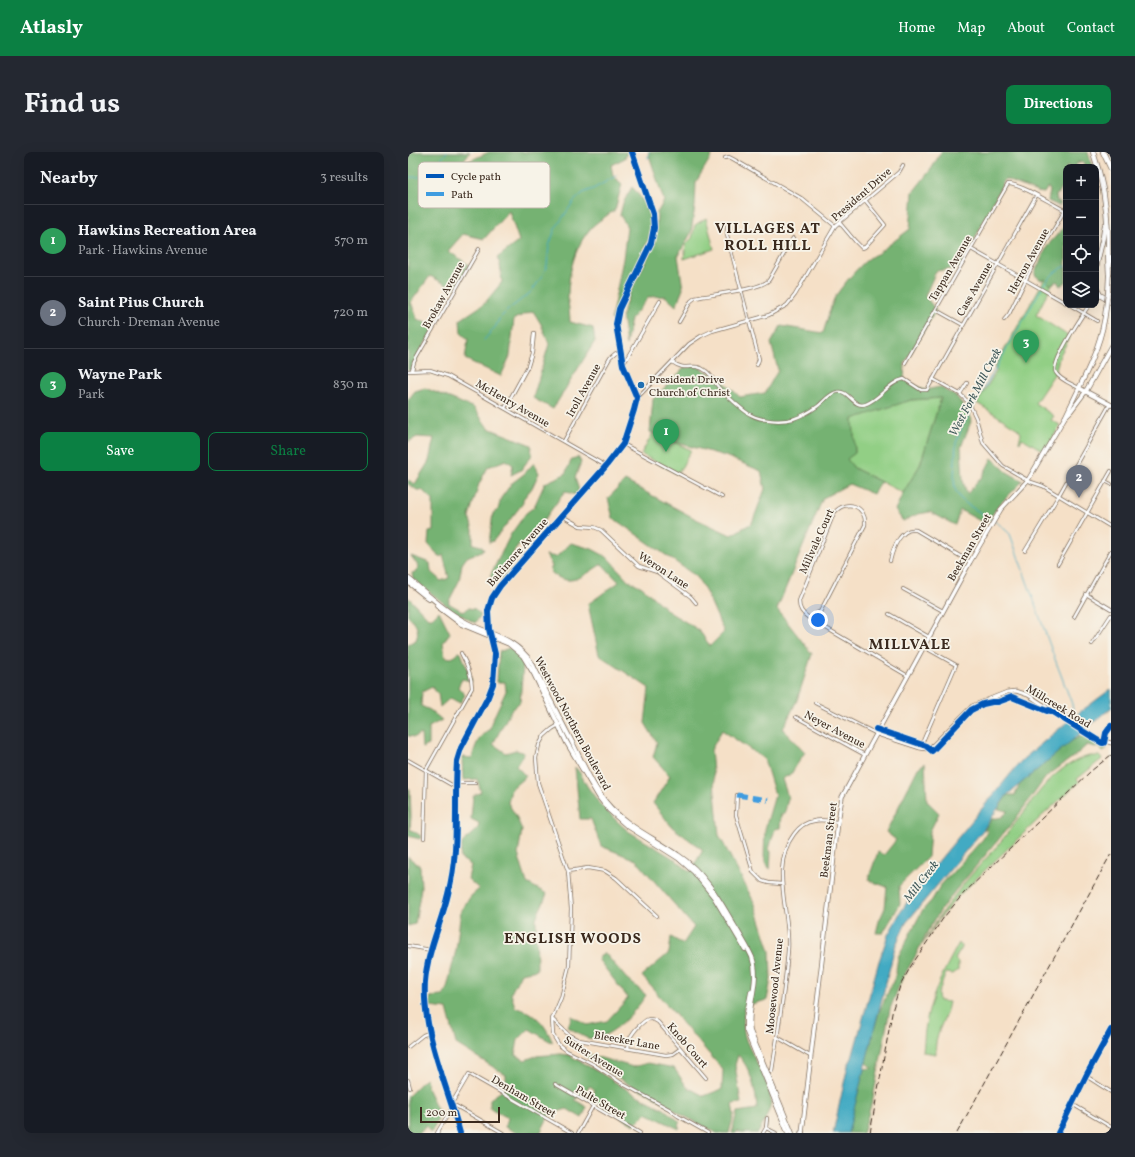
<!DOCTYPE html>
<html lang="en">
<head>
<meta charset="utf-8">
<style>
  :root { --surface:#171b24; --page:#242831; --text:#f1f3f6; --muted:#9ea1a6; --line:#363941; --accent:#0b8043 }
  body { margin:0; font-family:Vollkorn,serif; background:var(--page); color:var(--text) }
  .controls { position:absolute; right:12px; top:12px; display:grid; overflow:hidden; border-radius:8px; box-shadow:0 4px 16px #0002 }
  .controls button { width:36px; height:36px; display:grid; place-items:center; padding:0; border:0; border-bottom:1px solid var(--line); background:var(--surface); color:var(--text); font:20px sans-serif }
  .scale { position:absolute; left:12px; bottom:10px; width:80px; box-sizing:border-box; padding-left:4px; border:2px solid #3b2a1e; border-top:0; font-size:11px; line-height:14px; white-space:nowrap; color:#3b2a1e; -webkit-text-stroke:3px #f7f3e8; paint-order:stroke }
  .you { position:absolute; left:410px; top:468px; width:14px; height:14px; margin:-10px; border:3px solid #fff; border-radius:50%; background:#1a73e8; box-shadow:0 0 0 6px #1a73e833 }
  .badge { display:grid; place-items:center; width:26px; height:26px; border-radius:50%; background:var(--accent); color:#fff; font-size:13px; font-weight:700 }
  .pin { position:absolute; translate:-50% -33px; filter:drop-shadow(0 1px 2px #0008) }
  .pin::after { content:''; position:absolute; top:21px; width:14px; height:12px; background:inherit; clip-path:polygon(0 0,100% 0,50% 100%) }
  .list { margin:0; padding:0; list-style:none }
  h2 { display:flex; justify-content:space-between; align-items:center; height:52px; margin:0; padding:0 16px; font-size:17px }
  h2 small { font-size:13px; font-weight:400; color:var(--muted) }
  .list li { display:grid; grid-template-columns:26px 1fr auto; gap:12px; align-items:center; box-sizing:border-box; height:72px; padding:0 16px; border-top:1px solid var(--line) }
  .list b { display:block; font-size:15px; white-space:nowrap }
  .list p { margin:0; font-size:13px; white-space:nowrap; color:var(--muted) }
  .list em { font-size:13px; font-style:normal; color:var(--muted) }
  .actions { display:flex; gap:8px; padding:12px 16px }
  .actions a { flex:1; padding:9px 0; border:1px solid var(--accent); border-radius:8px; text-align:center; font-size:14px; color:var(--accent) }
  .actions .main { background:var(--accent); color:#fff }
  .icon { flex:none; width:22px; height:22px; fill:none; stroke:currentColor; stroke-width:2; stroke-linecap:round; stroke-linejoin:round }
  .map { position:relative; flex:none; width:703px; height:981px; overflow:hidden; border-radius:8px }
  header { display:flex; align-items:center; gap:24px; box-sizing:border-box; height:56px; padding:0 20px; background:var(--accent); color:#fff }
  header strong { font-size:19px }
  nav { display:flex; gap:22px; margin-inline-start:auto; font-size:14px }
  .intro { display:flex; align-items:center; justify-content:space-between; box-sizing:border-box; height:96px; padding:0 24px }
  h1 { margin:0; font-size:28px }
  .button { padding:10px 18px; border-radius:8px; background:var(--accent); color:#fff; font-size:14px; font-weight:700 }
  main { display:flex; gap:24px; padding:0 24px }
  aside { flex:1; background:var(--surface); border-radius:8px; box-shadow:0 4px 16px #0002 }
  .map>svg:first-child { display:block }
</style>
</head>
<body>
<header>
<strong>Atlasly</strong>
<nav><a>Home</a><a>Map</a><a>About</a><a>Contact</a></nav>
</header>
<div class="intro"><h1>Find us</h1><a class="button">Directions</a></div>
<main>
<aside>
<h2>Nearby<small>3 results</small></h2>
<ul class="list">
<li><span class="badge" style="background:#2e9e5b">1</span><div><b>Hawkins Recreation Area</b><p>Park · Hawkins Avenue</p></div><em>570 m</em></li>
<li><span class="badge" style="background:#6b7280">2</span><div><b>Saint Pius Church</b><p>Church · Dreman Avenue</p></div><em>720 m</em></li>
<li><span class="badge" style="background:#2e9e5b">3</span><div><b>Wayne Park</b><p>Park</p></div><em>830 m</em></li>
</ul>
<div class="actions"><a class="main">Save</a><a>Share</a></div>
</aside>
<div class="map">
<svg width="703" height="981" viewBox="0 0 703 981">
  <rect width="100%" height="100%" fill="#f7f3e8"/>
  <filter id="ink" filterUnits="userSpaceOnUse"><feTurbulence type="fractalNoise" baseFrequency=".025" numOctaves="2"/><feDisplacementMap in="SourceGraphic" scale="8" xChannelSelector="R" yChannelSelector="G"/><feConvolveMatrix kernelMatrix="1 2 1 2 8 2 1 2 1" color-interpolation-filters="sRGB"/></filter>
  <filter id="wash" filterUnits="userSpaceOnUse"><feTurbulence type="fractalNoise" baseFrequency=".012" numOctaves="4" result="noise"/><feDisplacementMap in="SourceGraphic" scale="16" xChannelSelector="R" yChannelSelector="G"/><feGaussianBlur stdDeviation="0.9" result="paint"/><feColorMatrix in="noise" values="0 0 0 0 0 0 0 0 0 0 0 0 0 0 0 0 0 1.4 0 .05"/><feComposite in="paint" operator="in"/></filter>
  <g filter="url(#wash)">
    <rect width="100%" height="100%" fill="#f5e0c7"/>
    <g fill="#92cf85" stroke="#667c52">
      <path d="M298 66 306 97 276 107 278 92 284 86 287 73Z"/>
      <path d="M640 121 648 125 628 163 662 185 652 203 647 221 627 251 646 264 643 268 652 273 637 300 614 286 612 291 611 290 613 281 610 277 569 251 589 218 586 216Z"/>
      <path d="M533 246 512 313 495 341 446 316 438 307 447 301 445 266 503 248Z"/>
      <path d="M245 281 283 298 270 322 233 302Z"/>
      <path d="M681 604H691L694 607 669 627 671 630 635 663 550 744 532 766 514 793C530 765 549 738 571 714 577 707 584 701 589 694 598 683 607 672 616 660 634 635 650 613 681 604Z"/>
      <path d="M551 791 554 796 547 807 550 810V818L545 822 538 821 530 842 531 849 541 850C538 869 525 882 528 902L515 900C516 892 516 885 517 878 521 847 536 818 551 791Z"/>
    </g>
    <g fill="#75b272" stroke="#586e48">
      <path d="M0 0H62L55 9 59 10 81 0H219L217 6 203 13 205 24 214 32 207 58C200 63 193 67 186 73 168 90 160 120 160 145 160 153 162 161 162 170L185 176 187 189 145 257 125 246 141 192 133 172 125 159 106 167 102 204 93 224 57 207 60 187 53 181 52 168 76 152 94 130 92 112 89 106 111 89 101 59 76 87 55 82 40 99 61 113 47 137 22 124 3 150 9 167 27 175 6 210 4 218 0 219Z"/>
      <path d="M240 0H306L288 30 287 54 283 81 270 104 275 137 268 154 257 144 241 145 223 167 218 193 214 163 221 142 247 91 248 82 249 61 256 49Z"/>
      <path d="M533 0H680L684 15H676V11L670 10 667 15H658V29L648 44 649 49 653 52 651 54 640 49 642 39 640 35 636 41 629 40 597 27 552 116 528 119 517 144 528 158 497 211 496 228 517 238 532 235 549 245 564 267 553 295 555 329 559 342 574 325 584 306 599 320 615 329 590 354 578 372 552 358 547 373 522 360 510 362 495 369 487 358 495 341 512 313 533 246 503 248 445 267 447 301 439 307 446 316 473 330 465 342 441 332 415 346 369 457 404 502 389 548 375 577 397 600 383 622 374 627 380 645 377 660 373 663 372 676 367 677 361 697 363 700 362 717 359 713 356 705 357 677 367 643 356 607 314 578 303 598 311 683 347 752 362 799 363 827 359 848 336 854C336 866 334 877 338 888 345 906 362 931 363 949 363 956 354 975 350 981H334L329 979 328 981H324L329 960 349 957C348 939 343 916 330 903L327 913 333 951 324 952 326 963 321 981H309L274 963 246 944 220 932 177 904H186L225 915 240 911 266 916 279 935 296 944 314 937 315 918 234 824 261 801 263 785 275 792 286 775 228 708 193 694 183 667H172L167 615 172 621 179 634 192 652 210 670 220 679 268 708 282 720 295 698 264 675 245 651 262 624 245 605 249 591 237 571 241 536 191 503 180 452 211 430 194 412C176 423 161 438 142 419L144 414 138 403 148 405 163 391 184 397 199 405 220 428 234 435 261 460 291 478 302 494 316 480 300 444 289 425 205 366 200 346 217 329 288 367 323 383 344 371 357 337 353 319 317 304 270 291 242 280 245 247 276 216 289 214 315 229 332 245 357 241 370 218 363 191 373 174 415 181C419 170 421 158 426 147 431 137 458 104 469 102L502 77 505 40 524 16Z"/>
      <path d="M224 35C239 52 246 64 241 87L206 161 205 169 203 167 215 107 219 75 212 63 215 51Z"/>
      <path d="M658 71V130L652 134 649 129 642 133 637 127 633 128 627 123V120L640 93 656 75Z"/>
      <path d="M17 236 66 256 80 276 123 293 124 303 113 318 103 323 105 313 98 308 80 315 71 332 61 364 65 378V392L73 394 76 398 59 405 54 412 51 429 40 451 56 460 60 456 67 457 73 463 67 471 43 457 5 427 4 421 7 420 11 415 3 404 22 411 23 420 33 429 41 426 35 403 32 405 20 392 21 380 25 379V348L14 338H9L0 332V328L7 332 21 309 26 286 9 285 0 290V248L7 239Z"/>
      <path d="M170 305 173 310 167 326 171 338 167 343 157 339 123 386 110 393 102 406 101 417 93 427 88 428 82 424 103 382 118 361 126 355 137 331 157 322 164 307Z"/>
      <path d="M126 311 131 321 124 336 115 347V351L94 378 85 389 81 391 85 361 90 358 93 346 104 331 116 322Z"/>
      <path d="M0 445 20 466H24L31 459 42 481 35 490 37 505 44 506 51 500 53 501 64 529 54 527 50 535 57 543 52 551 42 546 32 555 30 542 24 535 14 540 13 554 22 558 34 568 21 575V593L14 596 13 582 7 585 0 584V492L8 488C12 478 8 471 0 464Z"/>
      <path d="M101 496 111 501 115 514 112 550 103 558 85 592 98 601 108 598 116 601 108 614 118 624 103 637 100 651 108 664 114 678 110 702 119 731 139 742 128 766 129 818 113 821 103 841 107 855C129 862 136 870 145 891L121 877 110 888 107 903 117 908 128 904 153 902 161 903 194 922 223 940 256 957 272 970 271 977 238 961 226 973 183 947 187 938 182 934 167 948 179 955 174 966 159 957 142 962 132 981H109L97 975 100 966 82 956V947L98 936V923L48 892 39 857 22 855V845L35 844 39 836 48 798 53 758 63 744 71 737 60 727 63 713 52 706 54 691 70 676 71 671 63 667 65 644 73 640 69 627 55 628 54 605 64 606C67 594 71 583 82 577L83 571 98 539 97 530H89L91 500Z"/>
      <path d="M678 582 698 595V598L695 600 692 596 679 593 669 602 638 625 601 676 598 678 591 687 547 739 534 756 518 782 508 803 494 827 482 857 465 946 455 981H440L455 917 464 916 457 910 471 860 487 825 490 805 514 759 524 748 532 734 575 687 580 678H576L584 667 594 665 600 659 590 657 599 643H607L612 632 663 589Z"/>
      <path d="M517 611 519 649 531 661 522 679 520 705 491 734 492 752 475 781H468L471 769 477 756 479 735 460 728 470 700 476 703 488 688 478 680 510 616Z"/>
      <path d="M0 636 2 637 3 665 2 677 13 684 12 687 0 684Z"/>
      <path d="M0 705 12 714 13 736 7 772 0 774Z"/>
      <path d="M196 800 218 826 238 843C228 859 200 891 179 886 173 884 166 878 160 875L164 864 179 873 199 869 220 846 190 807Z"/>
      <path d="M18 926 20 938 32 963 23 981 18 973 11 981H0V944Z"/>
    </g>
    <path fill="#43aac3" stroke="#3f6a70" d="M703 537V556L599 643 575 678 498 771 487 795 440 981H425L440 913 444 906 471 809 480 783 492 761 510 734 614 608 664 566Z"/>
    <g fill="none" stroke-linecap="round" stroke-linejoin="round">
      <g stroke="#43aac3" stroke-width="1">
        <path d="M240 6 241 0"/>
        <path d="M0 25C28 27 24 17 39 0"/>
        <path d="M658 114 647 120 636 132 554 275 548 291 546 326 547 337 552 346 560 353 591 372 602 382 645 502 664 552 666 565"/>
        <path d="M76 188 88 174 91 167 101 157 123 140 133 126 139 113 141 94 147 77 166 49 175 41 185 37 208 24"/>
      </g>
    </g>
  </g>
  <g filter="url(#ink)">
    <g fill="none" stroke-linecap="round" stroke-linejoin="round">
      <defs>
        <g id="minor">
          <path d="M317 6 321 5 325 7 393 46 427 74"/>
          <path d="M431 70 447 89 454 96 457 95 477 73 457 48"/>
          <path d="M319 74V83L351 207 349 213"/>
          <path d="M563 97 658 151"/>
          <path d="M662 153 689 169"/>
          <path d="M528 158 555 173"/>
          <path d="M596 168 601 162 624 115 658 56"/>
          <path d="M271 170 283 149 287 146C304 142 352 138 361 128L385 86"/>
          <path d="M264 210C279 221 285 209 298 219 304 223 306 230 311 236 315 241 321 245 326 250 332 255 337 260 343 263 354 269 373 270 385 267 394 264 402 260 410 254 415 250 422 241 429 240 441 237 445 257 458 252 472 247 481 230 496 227L513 238H519L628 44"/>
          <path d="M497 211 600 32C611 31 646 53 658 59"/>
          <path d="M215 213 252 149"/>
          <path d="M4 218 6 210 71 97"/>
          <path d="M0 219 22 218 40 224 198 314"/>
          <path d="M525 227 552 242 561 251 568 266 575 291 595 314 623 330 635 334 703 375"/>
          <path d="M671 236C664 232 652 228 648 221 641 212 675 163 681 153"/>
          <path d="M552 242 559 231"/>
          <path d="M229 246 281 192 293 184 304 179 361 163 379 153 387 143 427 74 491 20 495 13"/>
          <path d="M97 256 120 214 124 201 126 181"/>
          <path d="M156 289 202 206 208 201H212"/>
          <path d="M215 292 314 345"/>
          <path d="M697 329 703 332"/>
          <path d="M154 364 172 374 186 375 193 378 231 414 249 420 283 445 288 451"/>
          <path d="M617 399 651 343 702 252"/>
          <path d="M482 409C485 396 493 375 508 378L562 410"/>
          <path d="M650 412 703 319"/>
          <path d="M495 437 535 459"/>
          <path d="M678 442 703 457"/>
          <path d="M481 462 521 485"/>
          <path d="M666 465 703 399"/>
          <path d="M401 466 411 460"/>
          <path d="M417 475 413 469 412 460 457 373C459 354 438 346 426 361L391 449C391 457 394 461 401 466L500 524"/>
          <path d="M684 492 703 463"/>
          <path d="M407 551 469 582"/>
          <path d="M388 565 457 603"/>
          <path d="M154 571 144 577 136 584 131 593 128 606 130 631 160 719 163 757 161 814 153 846 144 867 145 883 151 893 159 899 185 912 215 932 261 957 270 964 300 981"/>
          <path d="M512 596 548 513 516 495"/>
          <path d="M0 608 49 636"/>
          <path d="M49 631H67"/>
          <path d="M329 643 328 663 345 720 354 729 361 731 374 732"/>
          <path d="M16 686 18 618 64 536C64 523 59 512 53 501"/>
          <path d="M160 719 180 716 197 719 208 726 249 764"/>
          <path d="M0 794 23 798"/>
          <path d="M145 868 161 883 171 888 258 903 265 902 272 897"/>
          <path d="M369 885 402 904"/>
          <path d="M0 895 15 883 21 881"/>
          <path d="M220 896C221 892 221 887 223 884 225 881 227 878 229 876 236 869 241 863 250 870L298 926"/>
          <path d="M364 919C370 879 377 838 380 798 383 761 361 715 386 682 391 675 398 670 406 669 413 667 422 669 430 670"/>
          <path d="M678 924 703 940"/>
          <path d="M0 928 2 936"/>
          <path d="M147 932 232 981"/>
          <path d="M44 951 61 922 164 981"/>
          <path d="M664 952 703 975"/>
          <path d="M358 976 368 981"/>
          <path d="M29 981 42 959 48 954 95 981"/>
          <path d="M170 981 185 954"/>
          <path d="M355 981 358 976 359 966"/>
        </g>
        <g id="tertiary">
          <path d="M469 582 512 596 518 597 525 593 564 554 599 540 608 539 620 543 688 586 703 591"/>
          <path d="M52 981C39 933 14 880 17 830 19 800 33 772 40 742 52 697 46 654 49 609L53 596 80 545 85 532 87 502 81 477 80 459 84 446 92 434 198 314 215 292 226 258 229 246 215 213 208 172 211 157 243 91 246 76 245 62 224 0"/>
        </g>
        <g id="secondary">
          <path d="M658 264 663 259 678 239"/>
          <path d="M394 981 430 670 434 645 562 410 593 357 620 328 657 265 671 236"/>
          <path d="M650 981 678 924 703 878"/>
        </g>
        <g id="primary">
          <path d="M702 113 703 105"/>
          <path d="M700 140 701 120"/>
          <path d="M698 156C695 185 684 210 671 236L703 253"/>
          <path d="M678 239 703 194"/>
          <path d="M0 426C17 440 34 457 54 468 81 484 103 482 124 511 137 538 151 565 165 592 176 614 186 638 203 656 223 677 248 687 270 703 296 720 311 747 326 773 332 783 339 794 344 805 353 830 338 854 342 879L384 981"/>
          <path d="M0 430 21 447"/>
          <path d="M29 454 53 472 101 492 115 504 126 522 159 591 191 645 201 658 218 673 270 706 286 720 306 745 337 797"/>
          <path d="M343 840 338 866V878L380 981"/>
          <path d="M393 981H394"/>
        </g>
        <g id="motorway">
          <path d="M685 0C694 26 699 54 700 82 700 95 700 108 701 122"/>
          <path d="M695 0 703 17"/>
          <path d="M702 0 703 1"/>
          <path d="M688 115 695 85 697 73"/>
          <path d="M688 136 692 143 703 150"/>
        </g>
      </defs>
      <use href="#minor" stroke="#7c6a59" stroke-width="4"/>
      <use href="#tertiary" stroke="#7c6a59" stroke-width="4.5"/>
      <use href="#secondary" stroke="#7c6a59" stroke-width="5"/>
      <use href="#primary" stroke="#7c6a59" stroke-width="5.5"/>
      <use href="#motorway" stroke="#7c6a59" stroke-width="6"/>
      <use href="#minor" stroke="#fff" stroke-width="2.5"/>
      <use href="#tertiary" stroke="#fff" stroke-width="3"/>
      <use href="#secondary" stroke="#fff" stroke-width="3.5"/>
      <use href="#primary" stroke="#fff" stroke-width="4"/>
      <use href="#motorway" stroke="#fff" stroke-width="4.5"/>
      <g stroke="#3b2a1e" stroke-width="1" stroke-dasharray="6 3" stroke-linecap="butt">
        <path d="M462 981 485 856 492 834 503 814 536 765 556 741 683 619 703 603"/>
        <path d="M549 981 703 702"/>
      </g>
      <defs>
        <path id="primary-bridge" d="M698 156 700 140"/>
      </defs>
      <use href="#primary-bridge" stroke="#7c6a59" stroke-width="5.5" stroke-linecap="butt"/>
      <use href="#primary-bridge" stroke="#fff" stroke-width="4"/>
      <path stroke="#3f9ce0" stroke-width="5" stroke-dasharray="10 5" stroke-linecap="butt" d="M329 643 360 648"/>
      <defs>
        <g id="cycleway">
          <path d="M468 577 518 594 524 599 563 558 575 552 584 550H590L604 545 639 559 641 558 694 591H696L698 581 703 574"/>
          <path d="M52 981C39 933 14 880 17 830 19 800 33 772 40 742 52 697 46 654 49 609L53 596 80 545 85 532 87 502 81 477 80 459 84 446 92 434 198 314 215 292 226 258 229 246 215 213 208 172 211 157 243 91 246 76 245 62 224 0"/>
          <path d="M650 981 678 924 703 878"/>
        </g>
      </defs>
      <use href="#cycleway" stroke="#f7f3e8" stroke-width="8"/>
      <use href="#cycleway" stroke="#0057b8" stroke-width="6"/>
    </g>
  </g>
  <circle fill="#1f6fb2" stroke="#f7f3e8" stroke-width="1.5" cx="233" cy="233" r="4"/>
  <g text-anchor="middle" stroke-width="3.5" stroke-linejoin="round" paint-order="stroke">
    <g font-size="11" fill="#3b2a1e" stroke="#f7f3e8">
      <text transform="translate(453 42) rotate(-41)" y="4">President Drive</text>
      <text transform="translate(620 109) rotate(-61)" y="4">Herron Avenue</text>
      <text transform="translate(542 116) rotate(-60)" y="4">Tappan Avenue</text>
      <text transform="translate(566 137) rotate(-60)" y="4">Cass Avenue</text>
      <text transform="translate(35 143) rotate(-61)" y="4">Brokaw Avenue</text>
      <text transform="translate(175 238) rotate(-61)" y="4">Iroll Avenue</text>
      <text transform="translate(105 251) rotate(30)" y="4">McHenry Avenue</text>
      <text transform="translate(408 389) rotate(-66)" y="4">Millvale Court</text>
      <text transform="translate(561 395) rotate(-60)" y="4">Beekman Street</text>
      <text transform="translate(109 400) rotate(-49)" y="4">Baltimore Avenue</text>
      <text transform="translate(256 418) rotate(33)" y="4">Weron Lane</text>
      <text transform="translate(651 554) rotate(31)" y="4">Millcreek Road</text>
      <text transform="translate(165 571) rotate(62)" y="4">Westwood Northern Boulevard</text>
      <text transform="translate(427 577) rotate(28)" y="4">Neyer Avenue</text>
      <text transform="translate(420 688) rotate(-83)" y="4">Beekman Street</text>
      <text transform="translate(366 834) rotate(-84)" y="4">Moosewood Avenue</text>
      <text transform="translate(219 888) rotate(10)" y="4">Bleecker Lane</text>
      <text transform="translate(280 893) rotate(49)" y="4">Knob Court</text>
      <text transform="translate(186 904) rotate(32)" y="4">Sutter Avenue</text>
      <text transform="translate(116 944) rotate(30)" y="4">Denham Street</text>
      <text transform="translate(193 950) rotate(30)" y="4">Pulte Street</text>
    </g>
    <g font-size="11" fill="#3b2a1e" stroke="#f7f3e8" text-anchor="start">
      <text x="241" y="231">President Drive<tspan x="241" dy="13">Church of Christ</tspan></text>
    </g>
    <g font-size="12" font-style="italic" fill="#3e5758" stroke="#f7f3e8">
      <text transform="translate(567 240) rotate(-62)" y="4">West Fork Mill Creek</text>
      <text transform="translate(513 729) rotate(-52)" y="4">Mill Creek</text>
    </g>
    <g font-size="15" font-weight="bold" letter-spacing="1" fill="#3b2a1e" stroke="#f7f3e8">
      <text x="360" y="81">VILLAGES AT<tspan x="360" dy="17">ROLL HILL</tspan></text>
      <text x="502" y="497">MILLVALE</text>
      <text x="165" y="791">ENGLISH WOODS</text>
    </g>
  </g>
  <rect x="10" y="10" width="132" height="46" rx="6" fill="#f7f3e8" stroke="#bfb7ab" stroke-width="1"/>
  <rect x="18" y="22" width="18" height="4" fill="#0057b8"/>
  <rect x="18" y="40" width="18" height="4" fill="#3f9ce0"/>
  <g font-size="11" fill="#3b2a1e">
    <text x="43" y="28">Cycle path</text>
    <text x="43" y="46">Path</text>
  </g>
</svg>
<div class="controls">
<button>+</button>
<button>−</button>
<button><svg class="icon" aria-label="locate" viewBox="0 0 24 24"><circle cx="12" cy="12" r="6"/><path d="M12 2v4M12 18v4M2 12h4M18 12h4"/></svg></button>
<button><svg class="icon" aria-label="layers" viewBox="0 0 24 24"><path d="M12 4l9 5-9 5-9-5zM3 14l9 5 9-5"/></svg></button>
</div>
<div class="scale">200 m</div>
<div class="you"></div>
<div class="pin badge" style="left:258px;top:300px;background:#2e9e5b">1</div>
<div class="pin badge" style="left:671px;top:346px;background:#6b7280">2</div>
<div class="pin badge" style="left:618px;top:211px;background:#2e9e5b">3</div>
</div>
</main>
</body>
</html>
